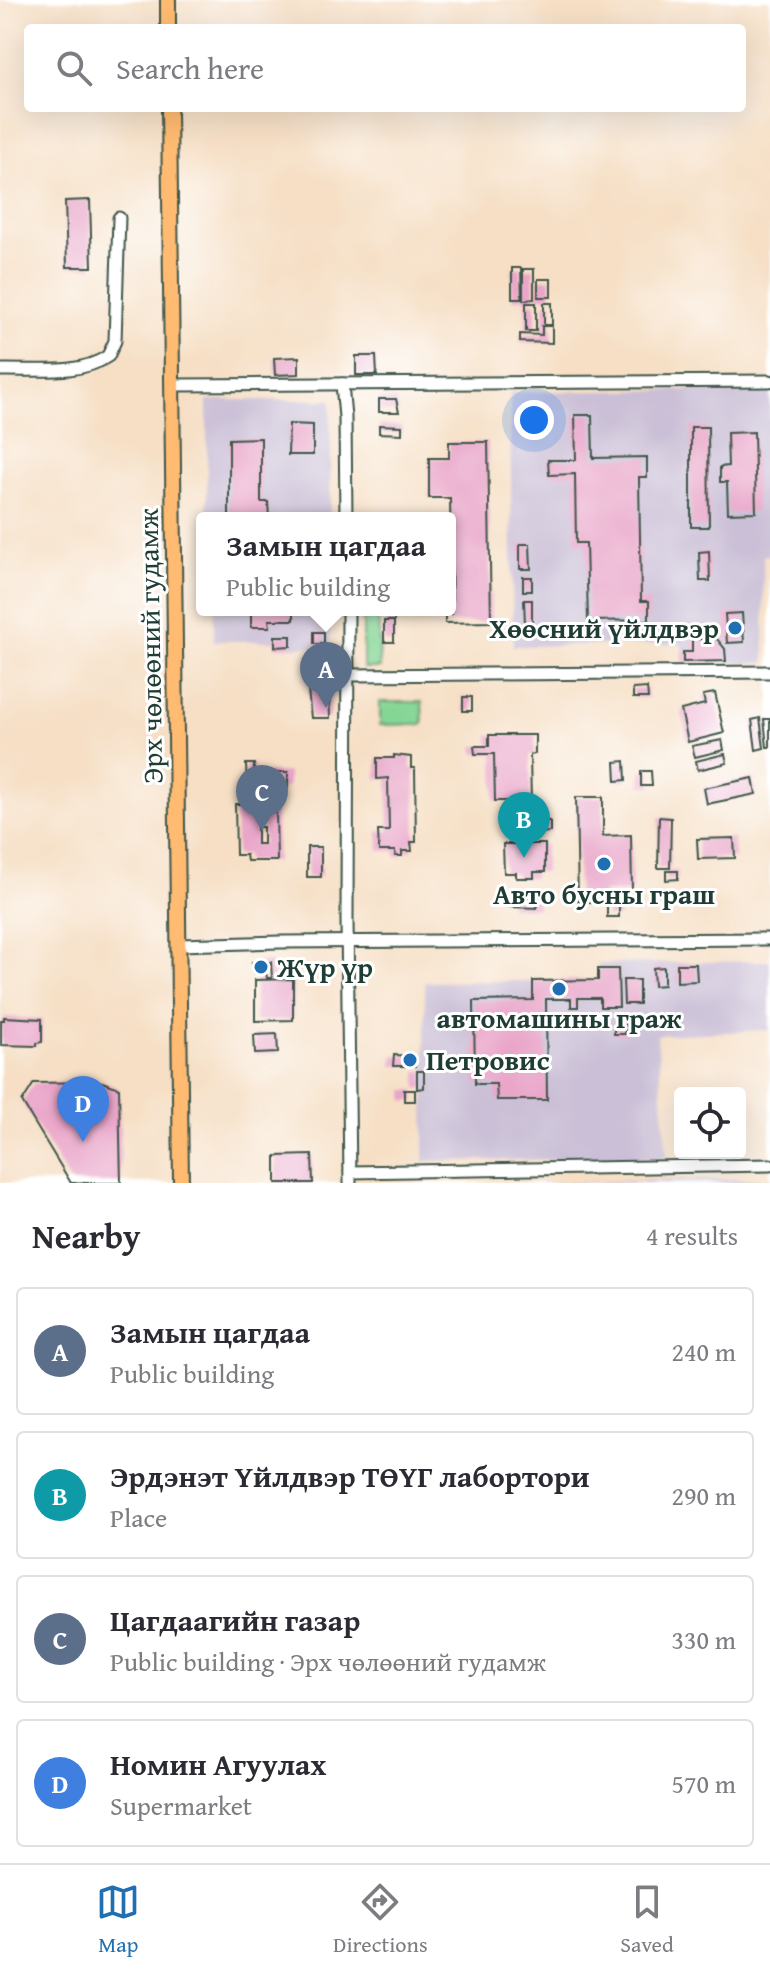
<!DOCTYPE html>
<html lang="en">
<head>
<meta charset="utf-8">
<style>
  :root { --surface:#fff; --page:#f2f2f3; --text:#2b2b33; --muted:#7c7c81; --line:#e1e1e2; --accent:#1f6fb2 }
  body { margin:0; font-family:"Gentium Book Plus",serif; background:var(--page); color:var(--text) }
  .controls { position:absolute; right:24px; bottom:24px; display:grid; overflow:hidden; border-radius:8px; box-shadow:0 8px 32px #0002 }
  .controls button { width:72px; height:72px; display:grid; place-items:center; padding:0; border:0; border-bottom:2px solid var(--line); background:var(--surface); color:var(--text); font:40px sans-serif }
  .you { position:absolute; left:534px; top:420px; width:28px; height:28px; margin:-20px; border:6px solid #fff; border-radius:50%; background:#1a73e8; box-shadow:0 0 0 12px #1a73e833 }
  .badge { display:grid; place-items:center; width:52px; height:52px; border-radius:50%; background:var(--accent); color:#fff; font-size:26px; font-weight:700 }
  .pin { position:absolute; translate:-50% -66px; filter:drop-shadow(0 2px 4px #0008) }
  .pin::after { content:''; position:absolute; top:42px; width:28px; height:24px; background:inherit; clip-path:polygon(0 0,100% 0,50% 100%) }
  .popup { position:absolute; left:196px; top:512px; width:260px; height:104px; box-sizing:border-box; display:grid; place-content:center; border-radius:8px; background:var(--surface); filter:drop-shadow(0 2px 6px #0005); font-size:26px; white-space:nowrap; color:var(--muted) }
  .popup b { font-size:30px; color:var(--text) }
  .popup::after { content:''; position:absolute; left:50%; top:100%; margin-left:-16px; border:16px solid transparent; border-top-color:var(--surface) }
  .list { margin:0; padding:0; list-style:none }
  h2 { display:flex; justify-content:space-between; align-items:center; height:104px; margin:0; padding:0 32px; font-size:34px }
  h2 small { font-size:26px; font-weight:400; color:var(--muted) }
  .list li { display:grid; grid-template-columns:52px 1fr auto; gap:24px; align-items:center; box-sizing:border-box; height:128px; margin:0 16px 16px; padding:0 16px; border:2px solid var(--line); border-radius:8px }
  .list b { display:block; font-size:30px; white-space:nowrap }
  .list p { margin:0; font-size:26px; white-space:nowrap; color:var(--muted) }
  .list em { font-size:26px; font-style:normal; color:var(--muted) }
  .icon { flex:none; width:44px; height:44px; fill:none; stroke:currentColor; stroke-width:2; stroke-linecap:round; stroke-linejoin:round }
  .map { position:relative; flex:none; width:770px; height:1183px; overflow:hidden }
  .search { position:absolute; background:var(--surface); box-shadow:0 8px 32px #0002; left:24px; right:24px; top:24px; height:88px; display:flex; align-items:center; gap:20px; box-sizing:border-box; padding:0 28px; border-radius:8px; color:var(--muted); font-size:30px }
  .sheet { height:680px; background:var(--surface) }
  nav { display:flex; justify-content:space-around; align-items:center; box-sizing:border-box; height:112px; border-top:2px solid var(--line); background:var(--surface); font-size:22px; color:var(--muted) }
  nav a { display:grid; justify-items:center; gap:4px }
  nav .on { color:var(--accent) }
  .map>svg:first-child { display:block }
</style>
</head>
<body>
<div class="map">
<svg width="770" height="1183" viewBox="0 0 770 1183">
  <rect width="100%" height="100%" fill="#fff"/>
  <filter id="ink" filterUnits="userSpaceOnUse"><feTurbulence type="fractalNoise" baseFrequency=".0125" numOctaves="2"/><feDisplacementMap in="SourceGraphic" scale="16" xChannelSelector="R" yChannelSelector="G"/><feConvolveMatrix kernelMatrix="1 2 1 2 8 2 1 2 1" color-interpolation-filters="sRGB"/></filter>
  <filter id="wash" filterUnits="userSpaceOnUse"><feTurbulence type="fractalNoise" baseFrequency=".006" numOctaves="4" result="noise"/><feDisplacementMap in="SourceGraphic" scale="32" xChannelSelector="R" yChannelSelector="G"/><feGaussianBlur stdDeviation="1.8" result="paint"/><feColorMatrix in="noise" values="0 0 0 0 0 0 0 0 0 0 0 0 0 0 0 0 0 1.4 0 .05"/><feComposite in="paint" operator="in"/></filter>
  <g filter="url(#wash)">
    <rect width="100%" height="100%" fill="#f6dfc5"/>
    <g fill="#cabfd6">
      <path d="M770 389V555L763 556 765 663 683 662 682 644 513 646 510 392Z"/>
      <path d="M207 400H331L330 518H207Z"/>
      <path d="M214 610H330V646L275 647V641H214Z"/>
      <path d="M770 961V1030L657 1035 667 1158 424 1161 425 982 597 980 598 964Z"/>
      <path d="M770 1179V1183H510Z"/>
    </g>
    <g fill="#85d595" stroke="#528964" stroke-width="2">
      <path d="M363 610H378L380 668H363Z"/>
      <path d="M380 702H422L423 724 380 725Z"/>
    </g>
    <g id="blocks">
      <g fill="#e9a6c9" fill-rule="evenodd">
        <path d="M90 200 92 267H67L65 201Z"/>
        <path d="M512 268H521L522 299H512Z"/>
        <path d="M523 269H534V299L523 300Z"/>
        <rect x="538" y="279" width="13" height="18"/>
        <rect x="526" y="303" width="10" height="28"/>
        <rect x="544" y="303" width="8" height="22"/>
        <path d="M542 326H552V343L520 342V334L542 335Z"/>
        <path d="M356 356H376L377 375H356Z"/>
        <path d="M299 357V374L275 375 274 358Z"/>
        <path d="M379 399H396L399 412H379Z"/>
        <path d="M575 415H592L593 458 647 457V477H639L641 601H649V620L588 621 586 543H576L575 474 549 475 548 460H576Z"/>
        <path d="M289 424 313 425V455H288Z"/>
        <path d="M379 425 402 426V434L379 433Z"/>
        <path d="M691 427H708L709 527H691Z"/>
        <path d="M754 432 756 512 728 513 727 482H720V467L728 466 727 433Z"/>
        <path d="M261 438V502H268L269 518H229V439Z"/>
        <path d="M449 442H488L491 622 445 623V614H452L450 498H429V458H449Z"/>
        <path d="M520 544H530L531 569H520Z"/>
        <path d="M709 551 710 581H700L699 552Z"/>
        <rect x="523" y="577" width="9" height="14"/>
        <path d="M524 600H532V624H525Z"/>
        <path d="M251 610H294V620H269L270 627H251Z"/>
        <path d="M742 613 744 642 727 643 725 614Z"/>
        <rect x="384" y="621" width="10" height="21"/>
        <rect x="314" y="632" width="10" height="12"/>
        <path d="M275 636H291V646L275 647Z"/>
        <path d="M692 639H717L725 649 726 661 683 662V652H692Z"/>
        <path d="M647 688 648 698H633V689Z"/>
        <path d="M308 690H329L330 718H311Z"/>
        <path d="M715 693 724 733 688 742 681 710 705 704 703 695Z"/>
        <rect x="463" y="697" width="9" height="14"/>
        <path d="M760 718 764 748 756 750 752 720Z"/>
        <path d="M764 719H770V747H767Z"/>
        <path d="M489 735H535V754L530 755 531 801H495L494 754H475L474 746H489Z"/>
        <path d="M722 740 724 750 695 757 692 746Z"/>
        <path d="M725 754 727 763 698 770 696 761Z"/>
        <path d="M394 755 411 757V768H415L416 842H411L412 851H402V856H395V851H379L378 831H389L388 778 377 779V758H394Z"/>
        <path d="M625 761 626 780 616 781 615 762Z"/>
        <path d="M246 764H254V788H247Z"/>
        <path d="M641 771H651L652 786H641Z"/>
        <rect x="267" y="772" width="21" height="16"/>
        <path d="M753 778 756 794 707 804 704 788Z"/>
        <path d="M576 797H603V836L631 835 632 892H603V902H578Z"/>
        <path d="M235 804H256V811H276L277 861H247L246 855H236ZM257 827H263V844H257Z"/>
        <path d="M659 817 671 818 670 868H658Z"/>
        <path d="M531 821H550V832L531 833Z"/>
        <path d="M734 838 735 858 698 859 697 839Z"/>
        <path d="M503 844H545V872H534V878H516V873H504Z"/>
        <rect x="307" y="847" width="14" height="30"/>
        <path d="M666 871H678V879L666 880Z"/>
        <path d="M511 897H538L537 908 510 907Z"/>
        <path d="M619 902V917H607V903Z"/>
        <path d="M252 962H271L272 978H267L266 973H255Z"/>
        <path d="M677 964H696L697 981 677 982Z"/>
        <path d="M664 967V985L654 986 653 968Z"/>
        <path d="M598 969H618L619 1007H600V998H578V1007H571V999H546L547 1100H497L496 1084H475L474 1001 533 1000V981L598 980Z"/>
        <path d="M293 979V1020L255 1021V980Z"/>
        <path d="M623 980H639V1004H624Z"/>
        <path d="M4 1017 42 1019V1042L37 1043V1046L1 1045V1020H4Z"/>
        <rect x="614" y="1020" width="11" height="14"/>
        <path d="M277 1034 278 1053 255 1054 254 1035Z"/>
        <path d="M394 1055 415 1056V1066H393Z"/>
        <path d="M417 1071H424V1088L417 1089Z"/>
        <path d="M102 1082 119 1088 121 1183H71L22 1102 34 1083Z"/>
        <rect x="404" y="1090" width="11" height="11"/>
        <path d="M312 1155 313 1183H276V1156Z"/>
      </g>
    </g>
  </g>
  <g filter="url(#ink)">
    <use href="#blocks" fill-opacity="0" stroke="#3f554a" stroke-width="2"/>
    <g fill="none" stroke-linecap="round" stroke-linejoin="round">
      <defs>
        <g id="minor">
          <path d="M0 370C33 369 80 376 108 356L115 341 119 218"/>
          <path d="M342 384 345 417 346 518"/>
          <path d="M173 385 770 381"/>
          <path d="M348 610 347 919 350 1183"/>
          <path d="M349 675 770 672"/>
          <path d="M179 945 280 942 770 939"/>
          <path d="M350 1172 770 1165"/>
        </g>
        <g id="major">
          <path d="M168 0V28"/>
          <path d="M169 108 181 1183"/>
        </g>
      </defs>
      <use href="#minor" stroke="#3f554a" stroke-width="15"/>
      <use href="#major" stroke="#3f554a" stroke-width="18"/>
      <use href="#minor" stroke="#fff" stroke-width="11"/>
      <use href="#major" stroke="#ffbb71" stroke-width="14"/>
    </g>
  </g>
  <g fill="#1f6fb2" stroke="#fff" stroke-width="3">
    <circle cx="735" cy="628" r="8"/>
    <circle cx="604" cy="864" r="8"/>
    <circle cx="261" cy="967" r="8"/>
    <circle cx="559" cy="989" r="8"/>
    <circle cx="410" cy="1060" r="8"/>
  </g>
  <g text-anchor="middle" stroke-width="6" stroke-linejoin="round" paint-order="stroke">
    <g font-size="28" font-weight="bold" fill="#1f3d34" stroke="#fff">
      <text x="719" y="638" text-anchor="end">Хөөсний үйлдвэр</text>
      <text x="604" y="904">Авто бусны граш</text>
      <text x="277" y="977" text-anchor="start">Жүр үр</text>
      <text x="559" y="1028">автомашины граж</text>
      <text x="426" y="1070" text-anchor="start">Петровис</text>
    </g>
    <g font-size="28" fill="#1f3d34" stroke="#fff">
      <text transform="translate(150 646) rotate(-91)" y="10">Эрх чөлөөний гудамж</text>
    </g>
  </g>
</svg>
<div class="controls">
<button><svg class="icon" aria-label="locate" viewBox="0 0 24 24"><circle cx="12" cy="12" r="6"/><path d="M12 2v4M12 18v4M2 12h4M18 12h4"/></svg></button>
</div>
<div class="you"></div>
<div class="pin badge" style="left:326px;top:708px;background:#5c6f8a">A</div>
<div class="popup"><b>Замын цагдаа</b>Public building</div>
<div class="pin badge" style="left:524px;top:858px;background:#0f9aa8">B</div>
<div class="pin badge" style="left:262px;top:831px;background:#5c6f8a">C</div>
<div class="pin badge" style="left:83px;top:1142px;background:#3f7fe0">D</div>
<div class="search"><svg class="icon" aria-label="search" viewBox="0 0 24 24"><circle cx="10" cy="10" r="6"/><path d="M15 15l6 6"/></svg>Search here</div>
</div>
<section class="sheet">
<h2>Nearby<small>4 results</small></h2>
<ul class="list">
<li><span class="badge" style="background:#5c6f8a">A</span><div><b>Замын цагдаа</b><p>Public building</p></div><em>240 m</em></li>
<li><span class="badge" style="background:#0f9aa8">B</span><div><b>Эрдэнэт Үйлдвэр ТӨҮГ лабортори</b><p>Place</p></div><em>290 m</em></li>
<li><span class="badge" style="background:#5c6f8a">C</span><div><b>Цагдаагийн газар</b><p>Public building · Эрх чөлөөний гудамж</p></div><em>330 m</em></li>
<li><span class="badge" style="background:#3f7fe0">D</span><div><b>Номин Агуулах</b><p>Supermarket</p></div><em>570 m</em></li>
</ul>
</section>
<nav>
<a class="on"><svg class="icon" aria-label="map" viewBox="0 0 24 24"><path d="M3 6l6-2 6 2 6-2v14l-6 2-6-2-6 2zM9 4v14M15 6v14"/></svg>Map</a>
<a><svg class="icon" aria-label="directions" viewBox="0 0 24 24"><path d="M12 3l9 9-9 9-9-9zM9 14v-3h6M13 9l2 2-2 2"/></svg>Directions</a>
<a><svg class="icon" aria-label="saved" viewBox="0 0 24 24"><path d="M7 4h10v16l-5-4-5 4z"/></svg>Saved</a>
</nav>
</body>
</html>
